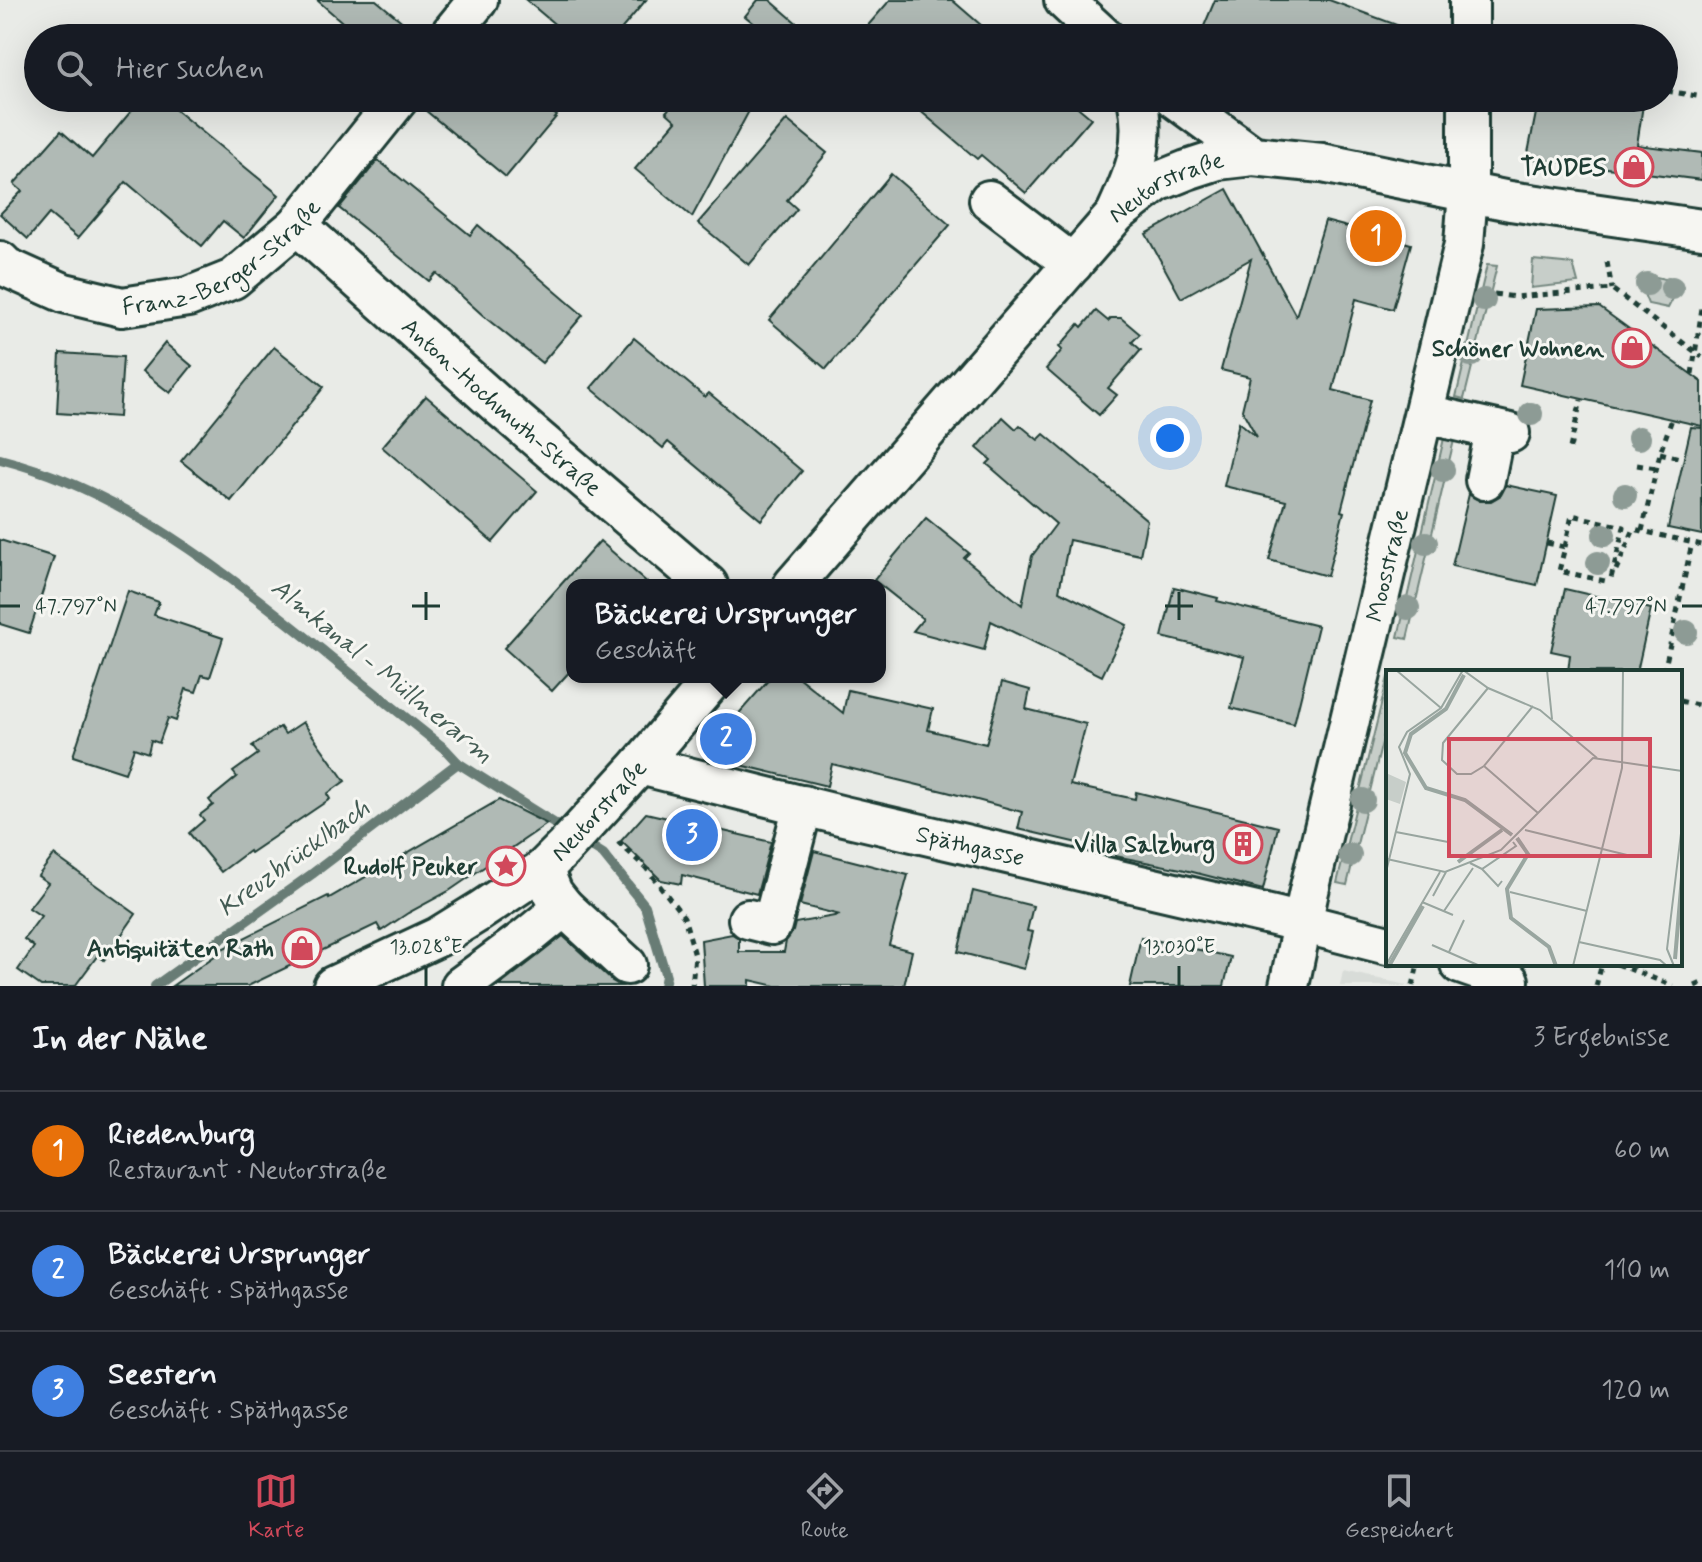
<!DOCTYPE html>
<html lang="de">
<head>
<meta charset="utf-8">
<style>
  :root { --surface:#171b24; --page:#242831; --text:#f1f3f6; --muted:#9ea1a6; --line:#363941; --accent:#d1495b }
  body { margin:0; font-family:Mynerve,sans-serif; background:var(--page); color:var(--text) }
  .you { position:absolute; left:1170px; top:438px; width:28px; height:28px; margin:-20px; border:6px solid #fff; border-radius:50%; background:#1a73e8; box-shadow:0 0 0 12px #1a73e833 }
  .badge { display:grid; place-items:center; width:52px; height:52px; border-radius:50%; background:var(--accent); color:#fff; font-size:26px; font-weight:700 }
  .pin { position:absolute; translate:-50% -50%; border:4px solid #fff; box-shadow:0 2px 8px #0006 }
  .popup { position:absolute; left:566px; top:579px; width:320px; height:104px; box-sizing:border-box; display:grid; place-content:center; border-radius:16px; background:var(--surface); filter:drop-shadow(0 2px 6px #0005); font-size:26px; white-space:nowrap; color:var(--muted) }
  .popup b { font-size:30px; color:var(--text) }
  .popup::after { content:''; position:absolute; left:50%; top:100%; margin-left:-16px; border:16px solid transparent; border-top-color:var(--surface) }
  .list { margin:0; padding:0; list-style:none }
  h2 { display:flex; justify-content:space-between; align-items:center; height:104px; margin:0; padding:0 32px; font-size:34px }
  h2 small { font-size:26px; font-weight:400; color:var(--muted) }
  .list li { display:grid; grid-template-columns:52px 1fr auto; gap:24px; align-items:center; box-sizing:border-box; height:120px; padding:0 32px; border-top:2px solid var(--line) }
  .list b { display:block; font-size:30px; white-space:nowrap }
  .list p { margin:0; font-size:26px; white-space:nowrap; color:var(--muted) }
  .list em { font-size:26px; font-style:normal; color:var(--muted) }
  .icon { flex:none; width:44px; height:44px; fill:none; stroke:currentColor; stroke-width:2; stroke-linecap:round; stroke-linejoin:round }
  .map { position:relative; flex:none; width:1702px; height:986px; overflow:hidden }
  .search { position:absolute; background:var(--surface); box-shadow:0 8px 32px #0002; left:24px; right:24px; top:24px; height:88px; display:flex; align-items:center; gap:20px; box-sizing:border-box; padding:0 28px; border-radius:44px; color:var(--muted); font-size:30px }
  .sheet { height:464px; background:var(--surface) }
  nav { display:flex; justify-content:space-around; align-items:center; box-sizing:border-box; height:112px; border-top:2px solid var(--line); background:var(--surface); font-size:22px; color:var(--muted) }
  nav a { display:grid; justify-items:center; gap:4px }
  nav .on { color:var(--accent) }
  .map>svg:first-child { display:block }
</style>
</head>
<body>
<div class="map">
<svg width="1702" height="986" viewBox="0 0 1702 986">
  <rect width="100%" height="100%" fill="#e9ebe7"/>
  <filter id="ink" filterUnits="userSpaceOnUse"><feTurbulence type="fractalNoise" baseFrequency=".0125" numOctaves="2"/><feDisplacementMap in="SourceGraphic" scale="16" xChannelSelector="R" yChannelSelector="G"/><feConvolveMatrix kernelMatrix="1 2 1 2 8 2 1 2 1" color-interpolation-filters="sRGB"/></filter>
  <g filter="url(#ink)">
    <path fill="#d8dcd8" d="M1343 971 1411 986H1340Z"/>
    <g fill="#c7cec9" stroke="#73867e" stroke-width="2">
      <path d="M1533 260 1573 264 1578 283 1531 288Z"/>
      <path d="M1487 265 1497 266 1464 399 1456 397Z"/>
      <path d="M1652 276 1681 283 1668 308 1648 304 1638 279Z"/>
      <path d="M1445 434 1455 436 1407 639 1398 637Z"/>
      <path d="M1388 677V718L1347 885 1337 883Z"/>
    </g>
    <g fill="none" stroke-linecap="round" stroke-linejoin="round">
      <g stroke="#687c75" stroke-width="10">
        <path d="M0 459C123 490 225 572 322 650 363 684 404 716 445 749L458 763 603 854 645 906 666 976 664 986"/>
        <path d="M155 986 312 874 458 763"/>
      </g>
    </g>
    <g fill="#b0bab5" stroke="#1f3d34" stroke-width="2">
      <path d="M317 0H376L422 38H339L348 27Z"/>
      <path d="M526 0H646L614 38H571Z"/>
      <path d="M758 0H770L814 38H772L745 16Z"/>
      <path d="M890 0H952L996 38H857Z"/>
      <path d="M1215 0H1329L1424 35 1423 38H1199Z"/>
      <path d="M142 98H161L279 195 244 238 223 221 202 246 126 182 78 238 49 214 28 239 0 214 22 191 14 184 61 131 92 158Z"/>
      <path d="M420 98H535L557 116 506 177 419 105Z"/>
      <path d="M678 98H756L692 217 635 169 676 121 666 112Z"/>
      <path d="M905 98H1067L1091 118 1026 193 981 155 977 159Z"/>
      <path d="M1539 98H1644L1637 145 1702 153V180L1527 158Z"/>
      <path d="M787 120 827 153 787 200 797 209 749 265 698 223Z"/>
      <path d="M378 160 470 235 478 225 583 315 542 363 487 319 436 273 429 281 339 208Z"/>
      <path d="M891 174 950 225 826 369 769 320Z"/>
      <path d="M1227 189 1296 316 1325 221 1411 244 1393 309 1356 299 1333 390 1370 400 1341 511 1344 512 1327 576 1269 560 1286 501 1224 486 1239 422 1257 437 1242 410 1250 377 1221 370 1251 259 1181 298 1146 234Z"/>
      <path d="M1599 307 1702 382V426L1520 385 1536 309Z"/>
      <path d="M1096 311 1108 321 1111 318H1121L1140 334 1132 342 1141 350 1108 388 1117 395 1099 415 1046 369 1062 350 1059 347 1079 324 1082 327Z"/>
      <path d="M634 338 705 397 709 393 802 471 761 520 668 442 663 448 591 388Z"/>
      <path d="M165 343 192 366 170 393 142 371Z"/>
      <path d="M274 347 324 387 231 501 181 461Z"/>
      <path d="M60 353 123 357 119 417 57 413Z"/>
      <path d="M426 396 537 491 493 542 382 447Z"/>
      <path d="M1003 417 1016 429 1020 425 1038 440 1044 434 1147 520 1140 555 1069 540 1059 591 1127 625 1102 676 991 621 984 650 913 631 923 619 874 580 926 518 969 553 964 558 1022 605 1032 556 1056 524 987 464 991 460 977 448Z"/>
      <path d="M1691 427 1702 428V535L1668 528Z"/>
      <path d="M1506 485 1557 496 1537 585 1452 566 1469 494 1480 501H1491L1501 495Z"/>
      <path d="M0 540 54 557 29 633 0 624Z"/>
      <path d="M600 541 650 585H572V669L552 691 504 648Z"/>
      <path d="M1174 587 1218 598 1217 601 1318 626 1294 724 1231 708 1244 657 1162 637Z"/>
      <path d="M1565 589 1651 609 1637 672H1568L1570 655 1551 651Z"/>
      <path d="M128 591 159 602 154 615 223 638 210 677 202 675 196 692 186 689 176 721 168 718 159 743 151 740 148 753 134 748 125 773 73 756Z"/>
      <path d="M771 677H798L843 713 848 690 933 709 928 730 986 744 1002 682 1030 690 1026 709 1086 724 1070 785 1135 799 1136 792 1278 827 1263 890 1181 869 1115 856V854L1099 850V848L1018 829 1022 812 947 792 832 764 827 786 720 760 718 737Z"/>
      <path d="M303 722 345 781 327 794 330 799 250 853 249 851 221 872 189 833 204 820 200 815 213 805 209 800 237 777 233 772 258 754 252 746 280 727 285 734Z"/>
      <path d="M499 800 547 824 449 891 408 913 381 931 377 924 248 986H172L219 953 218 951 328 896 329 898Z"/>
      <path d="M646 813 771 842 757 894 682 875 681 884 661 880 621 841Z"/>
      <path d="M814 851 908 875 889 945 912 951 904 986H776L750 980V986H704L701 940 732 934 739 938V952H784L786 941 793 931 795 923 840 915 800 905Z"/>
      <path d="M54 855 136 914 104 960 98 955 75 986H41L18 970 34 947 24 939 41 916 29 908 48 883 38 876Z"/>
      <path d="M973 891 1033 906 1027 931 1033 932 1024 969 958 952Z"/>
      <path d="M563 936 612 981 621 986H499Z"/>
      <path d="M1141 937 1231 957 1224 986H1130Z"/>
    </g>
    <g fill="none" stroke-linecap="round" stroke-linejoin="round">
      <defs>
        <g id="minor">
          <path d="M1064 0 1105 38"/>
          <path d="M447 38 478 0"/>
          <path d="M1469 38V0"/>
          <path d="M1174 98 1253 156"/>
          <path d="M989 200 1073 264"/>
          <path d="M1117 211C1135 172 1147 143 1137 98"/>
          <path id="s1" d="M297 225 498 405 708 585"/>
          <path id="s2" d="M0 261 6 267 64 293 122 307 188 297 233 279 297 225 399 98"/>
          <path d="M1425 414 1510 433"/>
          <path d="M1485 480 1495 430"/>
          <path id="s3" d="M793 585 1116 214 1157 182 1187 170 1218 160 1253 156 1322 163 1510 201 1702 229"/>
          <path id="s4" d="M640 765 844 816 1278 917 1388 945"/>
          <path d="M564 907 627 965"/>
          <path d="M748 919 772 925 803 805"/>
          <path d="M1460 964 1509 981"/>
          <path id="s5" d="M333 986 438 937 480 911 543 869 563 849 640 765 715 677"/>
          <path d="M461 986 526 938 564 907 553 893 543 869"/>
          <path id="s6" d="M1289 986 1309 891 1464 244 1468 192V98"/>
        </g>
      </defs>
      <use href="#minor" stroke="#1f3d34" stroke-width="44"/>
      <g stroke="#1f3d34" stroke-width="5" stroke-dasharray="6 6" stroke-linecap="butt">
        <path d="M1667 91 1702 97"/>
        <path d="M1607 262 1612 289"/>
        <path d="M1494 294 1515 297 1612 289 1702 357"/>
        <path d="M1692 374 1702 308"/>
        <path d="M1570 448 1581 400"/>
        <path d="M1660 453 1684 459"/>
        <path d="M1637 465 1656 468"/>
        <path d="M1642 531 1660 453 1672 419"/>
        <path d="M1547 543 1565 547 1559 571 1610 582"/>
        <path d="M1565 547 1572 515 1624 527 1610 582"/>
        <path d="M1616 570 1634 529 1702 545"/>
        <path d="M1664 672 1692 543"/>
        <path d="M1680 701 1702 706"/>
        <path d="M618 842 646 868 684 917 695 955 692 986"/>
        <path d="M1617 964 1673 986"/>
        <path d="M1413 986 1417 968"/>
        <path d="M1596 986 1602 964"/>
        <path d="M1695 986 1702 983"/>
      </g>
      <use href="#minor" stroke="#f6f6f2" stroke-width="38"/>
    </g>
    <g fill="#8d9b95">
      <circle cx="1647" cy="284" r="12"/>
      <circle cx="1672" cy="288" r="12"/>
      <circle cx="1484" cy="300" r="12"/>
      <circle cx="1471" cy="355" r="12"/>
      <circle cx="1531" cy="414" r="12"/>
      <circle cx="1639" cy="438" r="12"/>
      <circle cx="1443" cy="470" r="12"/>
      <circle cx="1625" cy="495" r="12"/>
      <circle cx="1604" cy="535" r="12"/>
      <circle cx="1426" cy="543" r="12"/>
      <circle cx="1598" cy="563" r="12"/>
      <circle cx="1408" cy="608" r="12"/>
      <circle cx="1686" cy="632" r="12"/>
      <circle cx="1363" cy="800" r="12"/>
      <circle cx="1350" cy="855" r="12"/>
    </g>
  </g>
  <path fill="none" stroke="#1f3d34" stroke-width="3" d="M426 592V620M1179 592V620M0 606H20M412 606H440M1165 606H1193M1682 606H1702M426 966V986M1179 966V986"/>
  <defs>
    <symbol id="shop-ring" viewBox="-11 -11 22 22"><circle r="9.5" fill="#f6f6f2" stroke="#d1495b" stroke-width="1.5"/><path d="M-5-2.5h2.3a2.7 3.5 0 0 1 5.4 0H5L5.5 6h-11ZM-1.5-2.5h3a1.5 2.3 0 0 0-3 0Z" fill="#d1495b"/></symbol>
    <symbol id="building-ring" viewBox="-11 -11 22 22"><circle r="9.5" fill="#f6f6f2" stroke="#d1495b" stroke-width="1.5"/><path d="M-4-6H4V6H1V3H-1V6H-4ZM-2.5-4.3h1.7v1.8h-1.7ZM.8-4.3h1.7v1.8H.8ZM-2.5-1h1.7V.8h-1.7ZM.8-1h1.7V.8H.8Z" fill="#d1495b"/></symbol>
    <symbol id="sight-ring" viewBox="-11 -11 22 22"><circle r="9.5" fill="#f6f6f2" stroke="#d1495b" stroke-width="1.5"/><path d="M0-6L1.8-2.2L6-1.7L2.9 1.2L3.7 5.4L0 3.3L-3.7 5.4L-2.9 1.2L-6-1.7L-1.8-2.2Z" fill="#d1495b"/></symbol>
  </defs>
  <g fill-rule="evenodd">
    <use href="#shop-ring" x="1612" y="145" width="44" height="44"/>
    <use href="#shop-ring" x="1610" y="326" width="44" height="44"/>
    <use href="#building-ring" x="1221" y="822" width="44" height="44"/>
    <use href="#sight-ring" x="484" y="844" width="44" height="44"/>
    <use href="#shop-ring" x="280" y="926" width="44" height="44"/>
  </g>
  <g text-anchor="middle" stroke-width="6" stroke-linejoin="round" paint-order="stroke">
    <g font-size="24" font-weight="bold" fill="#1f3d34" stroke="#f6f6f2" text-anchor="end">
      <text x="1606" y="175">TAUDES</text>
      <text x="1604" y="356">Schöner Wohnen</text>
      <text x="1215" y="852">Villa Salzburg</text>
      <text x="478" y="874">Rudolf Peuker</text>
      <text x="274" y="956">Antiquitäten Rath</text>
    </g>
    <g font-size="24" fill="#1f3d34" stroke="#f6f6f2">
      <text dy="8" stroke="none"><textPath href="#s3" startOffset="550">Neutorstraße</textPath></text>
      <text dy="8" stroke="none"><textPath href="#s2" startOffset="246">Franz-Berger-Straße</textPath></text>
      <text dy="8" stroke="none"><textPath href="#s1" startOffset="274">Anton-Hochmuth-Straße</textPath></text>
      <text dy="8" stroke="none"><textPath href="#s6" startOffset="432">Moosstraße</textPath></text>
      <text dy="8" stroke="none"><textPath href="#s5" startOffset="322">Neutorstraße</textPath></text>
      <text dy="8" stroke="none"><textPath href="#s4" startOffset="340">Späthgasse</textPath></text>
    </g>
    <g font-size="26" font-style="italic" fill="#445c54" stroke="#f6f6f2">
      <text transform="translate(383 670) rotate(39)" y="9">Almkanal - Müllnerarm</text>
      <text transform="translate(293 857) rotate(-36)" y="9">Kreuzbrücklbach</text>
    </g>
  </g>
  <g transform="translate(1386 670)">
    <rect width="296" height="296" fill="#e9ebe7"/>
    <path d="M0 103 20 112 14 134 0 129Z" fill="#c7cec9"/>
    <path fill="none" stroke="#99a6a0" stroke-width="4" d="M78 5 60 39 25 64 19 83 40 118 79 130 126 165M131 168 142 184 121 219 125 248 163 277 170 296M72 192 116 160M289 289 296 207M3 296 37 236"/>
    <path fill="none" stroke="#98a59f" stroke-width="2" d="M10 0 55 38M161 0 166 49M102 18 57 73 56 90 71 104H85L98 96 147 36M98 96 152 143M139 160 241 185M10 162 62 172M1 189 59 202 115 180 207 88 296 101M84 193 96 199 130 176 127 172M96 199 112 216 116 211M0 202 24 104 13 77 21 62 55 38 77 0 102 18 154 40 211 88M124 222 201 241M47 226 60 202M36 232 67 245M58 241 87 198M193 272 274 290 281 296M46 275 94 296M63 282 78 250M0 295 54 202M187 296 236 98 237 0M288 296 281 279 296 155"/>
    <path fill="#d1495b" fill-opacity="0.15" stroke="#d1495b" stroke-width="4" d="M63 69H264V186H63Z"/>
    <rect width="296" height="296" fill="none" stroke="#1f3d34" stroke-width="4"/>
  </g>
  <g font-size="20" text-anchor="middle" fill="#1f3d34" stroke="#f6f6f2" stroke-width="6" stroke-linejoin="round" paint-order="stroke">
    <text x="76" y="613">47.797°N</text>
    <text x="1626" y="613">47.797°N</text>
    <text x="426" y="953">13.028°E</text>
    <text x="1179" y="953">13.030°E</text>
  </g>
</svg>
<div class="you"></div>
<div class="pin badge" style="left:1376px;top:236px;background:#e8710a">1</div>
<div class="pin badge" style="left:726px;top:739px;background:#3f7fe0">2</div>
<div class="popup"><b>Bäckerei Ursprunger</b>Geschäft</div>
<div class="pin badge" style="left:692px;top:835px;background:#3f7fe0">3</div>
<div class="search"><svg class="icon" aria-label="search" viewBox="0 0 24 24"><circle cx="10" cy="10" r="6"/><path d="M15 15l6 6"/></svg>Hier suchen</div>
</div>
<section class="sheet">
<h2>In der Nähe<small>3 Ergebnisse</small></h2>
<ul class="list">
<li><span class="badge" style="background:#e8710a">1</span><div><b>Riedenburg</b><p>Restaurant · Neutorstraße</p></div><em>60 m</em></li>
<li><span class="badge" style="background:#3f7fe0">2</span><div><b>Bäckerei Ursprunger</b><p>Geschäft · Späthgasse</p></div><em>110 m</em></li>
<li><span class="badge" style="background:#3f7fe0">3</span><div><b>Seestern</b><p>Geschäft · Späthgasse</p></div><em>120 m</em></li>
</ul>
</section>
<nav>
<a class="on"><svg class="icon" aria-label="map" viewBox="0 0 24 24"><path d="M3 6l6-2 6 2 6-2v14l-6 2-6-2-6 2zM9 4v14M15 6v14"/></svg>Karte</a>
<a><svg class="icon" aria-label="directions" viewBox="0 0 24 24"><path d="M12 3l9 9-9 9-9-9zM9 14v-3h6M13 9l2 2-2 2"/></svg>Route</a>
<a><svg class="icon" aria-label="saved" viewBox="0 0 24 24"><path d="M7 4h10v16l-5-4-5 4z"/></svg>Gespeichert</a>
</nav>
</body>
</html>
